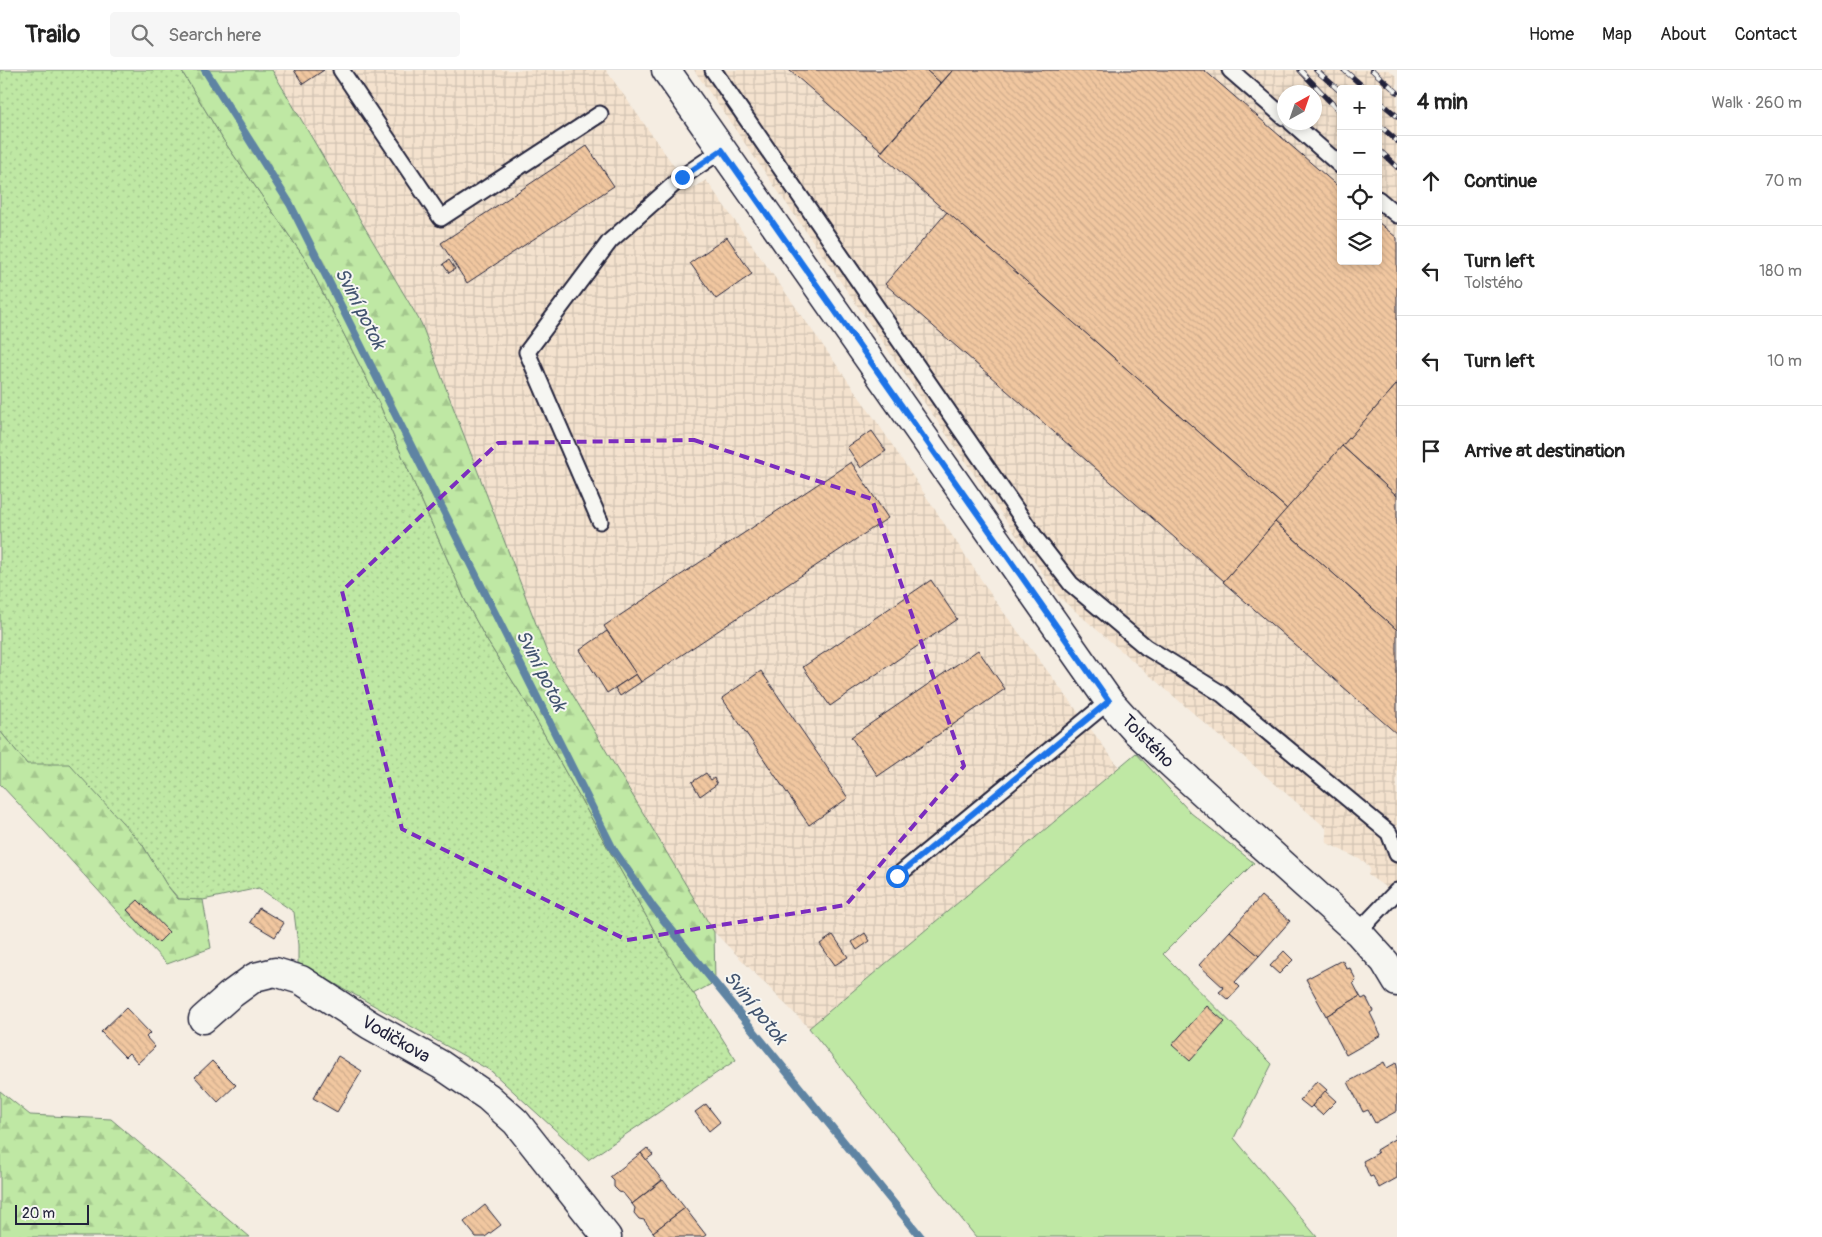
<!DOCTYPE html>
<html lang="en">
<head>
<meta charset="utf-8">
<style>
  :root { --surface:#fff; --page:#f6f6f6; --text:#222; --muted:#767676; --line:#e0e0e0 }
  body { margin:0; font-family:Pangolin,sans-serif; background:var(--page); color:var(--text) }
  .controls { position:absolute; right:15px; top:15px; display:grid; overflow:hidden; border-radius:5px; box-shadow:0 2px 8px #0003 }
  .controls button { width:45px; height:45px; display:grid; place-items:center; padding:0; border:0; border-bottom:1px solid var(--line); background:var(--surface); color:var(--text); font:25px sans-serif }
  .compass { position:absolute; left:1277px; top:15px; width:45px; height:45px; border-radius:50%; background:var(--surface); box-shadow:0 2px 8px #0003; rotate:40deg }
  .scale { position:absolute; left:15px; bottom:12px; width:74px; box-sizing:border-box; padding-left:5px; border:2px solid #22223b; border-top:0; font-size:14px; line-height:18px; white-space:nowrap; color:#22223b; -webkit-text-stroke:4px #f6f6f2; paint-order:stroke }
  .stop { position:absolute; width:15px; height:15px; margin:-11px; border:4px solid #1a73e8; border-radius:50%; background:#fff }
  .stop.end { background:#1a73e8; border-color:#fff; box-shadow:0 1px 5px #0008 }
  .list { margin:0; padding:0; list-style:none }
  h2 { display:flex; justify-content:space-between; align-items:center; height:65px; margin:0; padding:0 20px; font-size:21px }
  h2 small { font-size:16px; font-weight:400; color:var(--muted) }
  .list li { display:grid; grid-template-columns:32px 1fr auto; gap:15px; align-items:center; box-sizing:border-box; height:90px; padding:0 20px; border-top:1px solid var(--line) }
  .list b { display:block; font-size:19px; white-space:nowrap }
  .list p { margin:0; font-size:16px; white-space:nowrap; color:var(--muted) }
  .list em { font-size:16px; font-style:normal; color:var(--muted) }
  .icon { flex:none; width:28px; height:28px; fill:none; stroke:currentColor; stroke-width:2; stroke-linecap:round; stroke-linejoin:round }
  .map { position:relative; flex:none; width:1397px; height:1167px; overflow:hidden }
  header { display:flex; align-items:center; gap:30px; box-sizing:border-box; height:70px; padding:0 25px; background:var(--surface); border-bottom:1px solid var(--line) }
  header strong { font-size:24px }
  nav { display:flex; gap:28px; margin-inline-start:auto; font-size:18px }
  .search { width:350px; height:45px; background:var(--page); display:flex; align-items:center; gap:12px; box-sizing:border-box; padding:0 18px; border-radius:5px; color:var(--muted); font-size:19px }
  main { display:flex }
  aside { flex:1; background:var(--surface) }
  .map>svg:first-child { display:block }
</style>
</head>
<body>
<header>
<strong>Trailo</strong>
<div class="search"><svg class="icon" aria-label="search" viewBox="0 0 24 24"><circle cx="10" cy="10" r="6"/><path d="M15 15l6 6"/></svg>Search here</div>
<nav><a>Home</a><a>Map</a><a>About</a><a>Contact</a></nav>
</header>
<main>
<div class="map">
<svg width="1397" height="1167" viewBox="0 0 1397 1167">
  <defs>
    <pattern id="industrial-grid" width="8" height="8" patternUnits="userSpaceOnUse" patternTransform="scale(1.25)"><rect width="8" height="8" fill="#f4e2ce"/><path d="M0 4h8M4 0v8" fill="none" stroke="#d1c2b2"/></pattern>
    <pattern id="grass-dots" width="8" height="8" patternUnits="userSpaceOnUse" patternTransform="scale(1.25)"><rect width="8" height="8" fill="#bfe8a4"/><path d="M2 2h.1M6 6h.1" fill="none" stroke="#a4c78e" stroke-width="1.8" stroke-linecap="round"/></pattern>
    <pattern id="forest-firs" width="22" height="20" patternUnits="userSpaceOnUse" patternTransform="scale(1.25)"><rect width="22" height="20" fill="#bfe8a4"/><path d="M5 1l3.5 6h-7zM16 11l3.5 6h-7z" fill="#a4c78e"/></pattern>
    <pattern id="building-back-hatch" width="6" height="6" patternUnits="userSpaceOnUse" patternTransform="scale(1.25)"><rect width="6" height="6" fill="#f1c7a0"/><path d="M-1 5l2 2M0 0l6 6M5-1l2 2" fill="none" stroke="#ceab8b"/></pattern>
  </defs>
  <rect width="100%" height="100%" fill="#f5ede2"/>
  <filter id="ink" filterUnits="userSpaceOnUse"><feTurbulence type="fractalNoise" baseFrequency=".02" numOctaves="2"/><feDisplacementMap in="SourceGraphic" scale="10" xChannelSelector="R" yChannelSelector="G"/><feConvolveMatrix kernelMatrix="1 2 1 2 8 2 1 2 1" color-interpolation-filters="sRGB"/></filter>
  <g filter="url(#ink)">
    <g fill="url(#industrial-grid)" fill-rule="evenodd">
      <path d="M272 0H606L691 120 706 110 879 355 996 532 1119 697 809 958 708 856 546 580 421 253Z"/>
      <path d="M694 0H1389L1397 7V825L1368 805 1370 799 1365 792 1327 773 1326 758 1059 527ZM1341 19H1378V191H1341ZM1284 22H1314V52H1284Z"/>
    </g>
    <path fill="url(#grass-dots)" stroke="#708570" d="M0 0H181L224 71 306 190 379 333 466 532 486 569 529 637 659 869 736 990 588 1090 491 1001 298 893V875L294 842 259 818 203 830 179 829 166 814 142 774 27 694 0 661Z"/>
    <g fill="url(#forest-firs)" stroke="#708570">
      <path d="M181 0H272L421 253 546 580 714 862 715 912 693 924 659 869 529 637 486 569 466 532 379 333 306 190 224 71Z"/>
      <path d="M0 661 27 694H69L142 774 166 814 178 829 203 830 211 878 167 894C110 836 57 773 0 714Z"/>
      <path d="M0 1021 30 1045 111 1049 250 1167H0Z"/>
    </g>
    <path fill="#bfe8a4" stroke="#708570" d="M1136 683 1191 743 1254 793 1163 884 1272 994 1234 1068 1317 1167H976L809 958Z"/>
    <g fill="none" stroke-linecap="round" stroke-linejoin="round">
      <path stroke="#5f84a3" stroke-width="8" d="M205 0 290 134 613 779 653 837 921 1167"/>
    </g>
    <g fill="url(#building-back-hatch)" stroke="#22223b">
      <path d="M294 0H324L303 14Z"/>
      <path d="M789 0H926L941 13 882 81Z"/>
      <path d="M926 0H953L941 13Z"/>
      <path d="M953 0H1204L1341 119V191H1378V152L1397 168V314L1287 439 880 84Z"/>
      <path d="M587 76 614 116 467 213 441 173Z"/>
      <path d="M947 142 1287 439 1224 511 885 214Z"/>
      <path d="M727 167 752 204 716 229 690 193Z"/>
      <path d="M449 190 455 199 449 203 443 194Z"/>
      <path d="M1397 314V426L1342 376Z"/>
      <path d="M872 361 886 381 861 398 847 377Z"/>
      <path d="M1342 376 1397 426V560L1275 452Z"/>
      <path d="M851 392 888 448 641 612 604 556Z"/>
      <path d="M1275 452 1397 560V664L1223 512Z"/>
      <path d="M931 510 957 549 830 636 803 597Z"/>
      <path d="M607 561 636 604 607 623 580 580Z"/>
      <path d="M978 580 1005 619 878 706 851 667Z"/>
      <path d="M761 601 848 728 809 755 722 628Z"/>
      <path d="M636 604 641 612 620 626 615 618Z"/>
      <path d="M706 703 711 710 714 708 717 714 700 726 692 712Z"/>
      <path d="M1261 826 1290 851 1259 886 1230 861Z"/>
      <path d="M138 830 169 862 158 873 127 840Z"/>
      <path d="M259 838 284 853 275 867 250 852Z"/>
      <path d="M1230 861 1259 886 1235 912 1240 917 1228 930 1219 922 1224 918 1199 895Z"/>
      <path d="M865 863 870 871 857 880 852 872Z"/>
      <path d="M833 865 848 887 835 895 820 874Z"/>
      <path d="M1284 881 1293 890 1279 904 1270 896Z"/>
      <path d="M1342 890 1347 899 1350 898 1356 910 1353 913 1360 926 1326 946 1306 909Z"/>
      <path d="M1360 926 1362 929 1366 927 1373 941 1370 943 1381 965 1346 985 1326 946Z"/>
      <path d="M1207 936 1225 952 1190 991 1172 975Z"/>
      <path d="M126 938 150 963 146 967 155 977 138 993 129 983 125 987 101 962Z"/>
      <path d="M338 986 362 1001 337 1042 313 1028Z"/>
      <path d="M212 991 236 1015 218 1032 195 1007Z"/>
      <path d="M1384 992 1387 998 1396 993 1397 996V1041L1375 1053 1368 1040 1363 1042 1348 1012Z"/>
      <path d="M1317 1011 1327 1020 1310 1038 1300 1030Z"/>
      <path d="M1325 1021 1336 1031 1322 1045 1312 1036Z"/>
      <path d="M706 1034 720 1052 709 1061 695 1042Z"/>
      <path d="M1397 1064V1108L1379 1118 1373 1106 1370 1107 1363 1091 1378 1083 1376 1080 1396 1068 1395 1065Z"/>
      <path d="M647 1078 653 1085 646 1090 641 1083Z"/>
      <path d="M641 1083 662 1110 632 1134 623 1123 619 1122 614 1117V1111L610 1107Z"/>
      <path d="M663 1110 685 1138 653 1162 644 1150 639 1149 634 1143 635 1138 632 1134Z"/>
      <path d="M485 1135 501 1155 485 1167H476L464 1152Z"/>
      <path d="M685 1138 706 1165 703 1167H657L653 1162Z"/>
    </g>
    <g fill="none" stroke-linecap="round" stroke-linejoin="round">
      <defs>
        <g id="lane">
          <path d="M341 0 441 148 600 44"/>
          <path d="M713 0 1037 470 1071 514 1146 577 1222 624 1389 763 1397 784"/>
          <path d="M1230 0 1284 47"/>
          <path d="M1291 52 1341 96"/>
          <path d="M1378 129 1397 145"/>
          <path d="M600 451 527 282 610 171 682 107 722 80"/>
          <path d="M897 806 1109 631"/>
          <path d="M1358 862 1397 821"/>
        </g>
        <path id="street" d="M203 949 229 926 255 907 275 902 301 910 370 955 441 995 488 1027 516 1052 607 1167"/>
        <path id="secondary" d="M666 0 1109 631 1137 662 1178 700 1358 862 1385 892 1397 912"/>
      </defs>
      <use href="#lane" stroke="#22223b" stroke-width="19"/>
      <use href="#street" stroke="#22223b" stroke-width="31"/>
      <use href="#secondary" stroke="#22223b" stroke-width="31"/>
      <use href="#lane" stroke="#f6f6f2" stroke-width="15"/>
      <use href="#street" stroke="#f6f6f2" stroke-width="28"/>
      <use href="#secondary" stroke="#f6f6f2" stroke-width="28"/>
      <defs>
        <g id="rail">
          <path d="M1300 0 1341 43"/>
          <path d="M1316 0 1341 22"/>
          <path d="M1344 0 1366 19"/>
          <path d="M1372 0 1397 22"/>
          <path d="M1378 30 1397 46"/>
          <path d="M1378 54 1397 71"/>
          <path d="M1378 79 1397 97"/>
        </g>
      </defs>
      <use href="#rail" stroke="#22223b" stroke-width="5.5"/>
      <use href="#rail" stroke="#f6f6f2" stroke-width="4" stroke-dasharray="11" stroke-linecap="butt"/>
    </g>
  </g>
  <g fill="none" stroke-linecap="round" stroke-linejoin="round" filter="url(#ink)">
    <path stroke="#1a73e8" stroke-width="6" d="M682 107 722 80 1109 631 897 806"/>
  </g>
  <path fill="none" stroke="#7b2cbf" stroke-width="4" stroke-dasharray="10 6" stroke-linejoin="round" d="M694 370 872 429 964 696 846 835 627 870 402 759 342 521 498 373Z"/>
  <g text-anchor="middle" stroke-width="4" stroke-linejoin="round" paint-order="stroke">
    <g font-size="18" fill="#22223b" stroke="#f6f6f2">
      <text transform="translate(1148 671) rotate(45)" y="6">Tolstého</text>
      <text transform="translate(396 969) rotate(30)" y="6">Vodičkova</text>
    </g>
    <g font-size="19" font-style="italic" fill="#41536f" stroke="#f6f6f2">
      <text transform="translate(361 238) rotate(63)" y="7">Sviní potok</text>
      <text transform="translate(542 600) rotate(63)" y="7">Sviní potok</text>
      <text transform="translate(756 937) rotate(51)" y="7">Sviní potok</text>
    </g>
  </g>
</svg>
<div class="controls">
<button>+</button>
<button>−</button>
<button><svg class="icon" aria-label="locate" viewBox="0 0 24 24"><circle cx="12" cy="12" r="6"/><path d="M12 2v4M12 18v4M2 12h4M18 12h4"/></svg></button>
<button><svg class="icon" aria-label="layers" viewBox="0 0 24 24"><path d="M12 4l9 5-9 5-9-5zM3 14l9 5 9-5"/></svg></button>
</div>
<svg class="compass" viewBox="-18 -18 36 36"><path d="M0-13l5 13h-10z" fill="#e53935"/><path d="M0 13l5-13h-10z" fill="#767676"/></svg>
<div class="scale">20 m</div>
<div class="stop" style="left:897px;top:806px"></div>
<div class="stop end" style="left:682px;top:107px"></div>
</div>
<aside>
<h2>4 min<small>Walk · 260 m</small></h2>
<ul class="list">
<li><svg class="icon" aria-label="ahead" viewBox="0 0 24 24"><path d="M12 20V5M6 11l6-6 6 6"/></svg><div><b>Continue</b></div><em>70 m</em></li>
<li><svg class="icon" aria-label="left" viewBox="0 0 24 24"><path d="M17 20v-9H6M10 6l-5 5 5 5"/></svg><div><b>Turn left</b><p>Tolstého</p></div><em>180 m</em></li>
<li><svg class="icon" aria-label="left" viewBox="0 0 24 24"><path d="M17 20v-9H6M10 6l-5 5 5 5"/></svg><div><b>Turn left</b></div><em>10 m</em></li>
<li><svg class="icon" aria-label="arrive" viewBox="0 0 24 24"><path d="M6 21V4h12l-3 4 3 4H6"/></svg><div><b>Arrive at destination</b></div></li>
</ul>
</aside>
</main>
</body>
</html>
